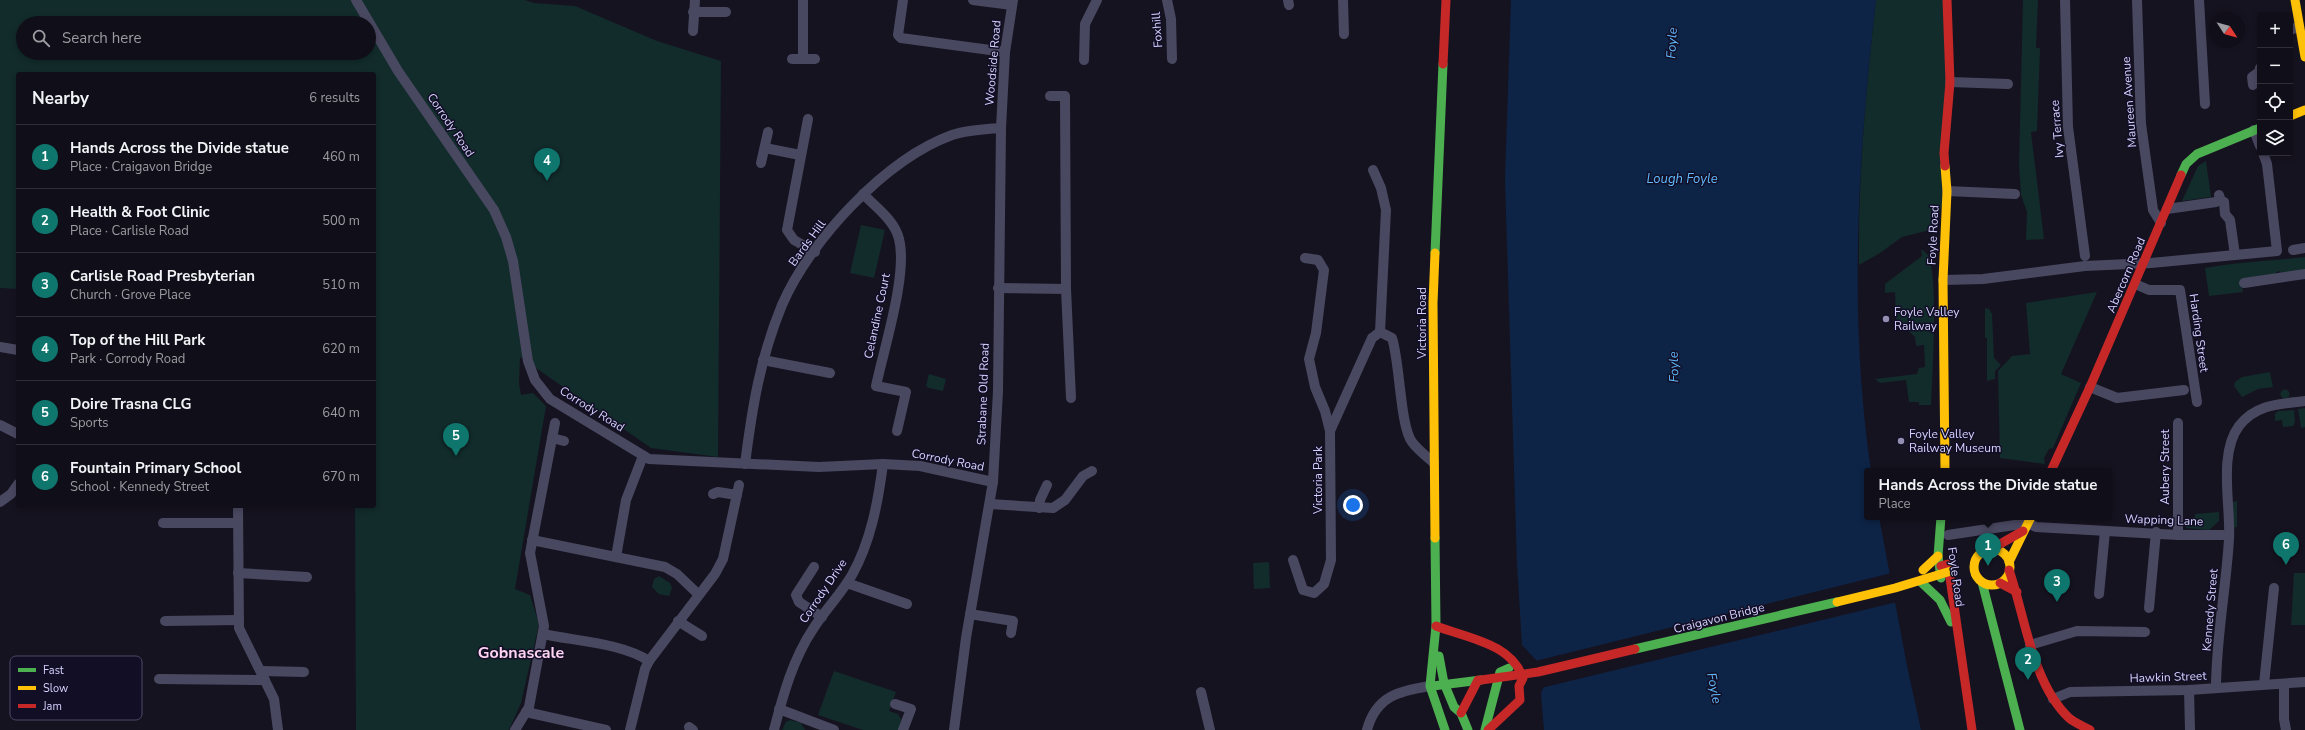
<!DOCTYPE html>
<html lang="en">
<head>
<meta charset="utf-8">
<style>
  :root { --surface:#100e18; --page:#1e1c25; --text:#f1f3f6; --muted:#9c9ca2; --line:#302e37; --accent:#0f766e }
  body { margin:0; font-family:"Nunito Sans",sans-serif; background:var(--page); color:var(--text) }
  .controls { position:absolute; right:12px; top:12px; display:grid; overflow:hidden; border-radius:4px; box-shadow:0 2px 6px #0003 }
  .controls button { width:36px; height:36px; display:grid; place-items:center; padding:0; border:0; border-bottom:1px solid var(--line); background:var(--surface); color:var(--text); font:20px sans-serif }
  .compass { position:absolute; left:2209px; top:12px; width:36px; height:36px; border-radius:50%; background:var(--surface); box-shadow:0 2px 6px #0003; rotate:126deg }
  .you { position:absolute; left:1353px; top:505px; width:14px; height:14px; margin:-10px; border:3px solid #fff; border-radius:50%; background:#1a73e8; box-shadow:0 0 0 6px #1a73e833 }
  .badge { display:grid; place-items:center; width:26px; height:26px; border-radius:50%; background:var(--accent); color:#fff; font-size:13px; font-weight:700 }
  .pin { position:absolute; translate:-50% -33px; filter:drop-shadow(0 1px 2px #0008) }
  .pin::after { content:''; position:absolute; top:21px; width:14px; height:12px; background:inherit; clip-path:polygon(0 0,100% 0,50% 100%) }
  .popup { position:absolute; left:1864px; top:468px; width:248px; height:52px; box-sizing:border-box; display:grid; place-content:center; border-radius:4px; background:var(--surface); filter:drop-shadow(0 1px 3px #0005); font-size:13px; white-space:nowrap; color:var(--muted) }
  .popup b { font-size:15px; color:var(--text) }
  .popup::after { content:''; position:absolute; left:50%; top:100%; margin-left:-8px; border:8px solid transparent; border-top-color:var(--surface) }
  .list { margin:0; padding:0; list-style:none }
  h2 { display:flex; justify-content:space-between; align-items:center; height:52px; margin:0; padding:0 16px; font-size:17px }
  h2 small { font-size:13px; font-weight:400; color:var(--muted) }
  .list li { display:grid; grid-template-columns:26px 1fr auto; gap:12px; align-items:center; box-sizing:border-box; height:64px; padding:0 16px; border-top:1px solid var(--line) }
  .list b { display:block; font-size:15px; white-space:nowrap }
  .list p { margin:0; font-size:13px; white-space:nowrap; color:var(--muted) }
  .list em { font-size:13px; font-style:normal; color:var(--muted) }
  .icon { flex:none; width:22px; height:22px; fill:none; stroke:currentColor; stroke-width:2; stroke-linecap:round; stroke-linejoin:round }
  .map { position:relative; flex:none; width:2305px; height:730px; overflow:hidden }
  .search { position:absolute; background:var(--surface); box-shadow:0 2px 6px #0003; left:16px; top:16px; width:360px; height:44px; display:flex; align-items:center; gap:10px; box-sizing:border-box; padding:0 14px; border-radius:22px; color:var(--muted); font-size:15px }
  .panel { position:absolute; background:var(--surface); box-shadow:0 2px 6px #0003; left:16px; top:72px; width:360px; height:436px; border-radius:4px }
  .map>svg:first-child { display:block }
</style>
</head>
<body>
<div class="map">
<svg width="2305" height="730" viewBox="0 0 2305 730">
  <rect width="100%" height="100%" fill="#161320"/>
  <g fill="#122b2b" fill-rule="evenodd">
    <path d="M0 0H525L534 3 575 6 657 41 721 61 718 457 651 448 520 357 519 383 521 395 533 393 546 406 515 589 530 595 539 624 521 703 509 730H356L355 506H374V74H18V289L0 288ZM23 23H369V53H23Z"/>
    <path d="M1876 0H1947V191L1934 229 1902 237 1880 253 1859 265C1858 176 1866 88 1876 0Z"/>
    <path d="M2023 0H2038L2036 48H2040L2037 131 2031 132 2044 239 2026 240 2027 212 2021 195 2019 164Z"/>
    <path d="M2206 161 2211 197 2182 201 2198 166Z"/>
    <path d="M861 225 885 230 874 278 850 273Z"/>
    <path d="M1921 250H1923L1930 257 1928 259C1939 271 1932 383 1931 405H1919V402H1909L1906 380 1880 383 1875 379 1917 374 1919 368 1925 367 1924 345 1916 346 1915 337 1896 319 1895 292 1885 293V284L1922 256Z"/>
    <path d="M2305 257V270L2284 275 2279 271 2272 275 2241 281 2243 292 2209 296 2205 268C2238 262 2272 261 2305 257Z"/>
    <path d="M2097 292 2061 374 2081 383 2053 448 2049 449 2044 458 2045 464 2000 458 1998 371 2012 356 2030 354 2026 303Z"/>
    <path d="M1985 308 1989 309 1992 314 1994 358 2001 365 1995 371V379L1987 381V338H1985Z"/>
    <path d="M2270 372 2273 387 2258 389 2242 397 2234 386 2235 382 2242 377Z"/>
    <path d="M929 374 946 379 943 391 929 388 926 386Z"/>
    <circle cx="2285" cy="394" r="4.5"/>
    <path d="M2305 408V427L2301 428 2298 409Z"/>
    <path d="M2294 410 2295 422 2293 426 2283 427 2282 420 2275 421V414L2278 411Z"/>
    <path d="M2237 501V527L2233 528V502Z"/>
    <path d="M2219 512V521L2209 530 2186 528V519L2195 517V514Z"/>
    <path d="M1269 562 1270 588 1254 589 1253 563Z"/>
    <path d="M2294 573H2305V625H2291Z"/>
    <path d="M659 576 670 583 672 588 669 596 659 594 652 587 654 579Z"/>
    <path d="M834 671 896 692 889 711 898 714 901 719 900 730H863L818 715Z"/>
    <path d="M790 720 801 723 805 730H782L786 722Z"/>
  </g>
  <path fill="#0d2447" d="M1511 0H1876C1858 156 1848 315 1871 471H1867V517H1879L1907 666 1921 730H1544L1541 693 1544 686 1537 661 1522 645 1517 564 1505 179Z"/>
  <path fill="#161320" d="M1891 573 1897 602 1541 688 1542 685 1535 661Z"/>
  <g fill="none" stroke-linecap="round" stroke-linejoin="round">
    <g stroke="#494861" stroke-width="10">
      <path d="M356 0 398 71 494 210 506 237 513 261 528 361 535 380 550 399 649 459 819 467 883 464 920 466 993 482"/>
      <path d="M803 0V59"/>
      <path d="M903 0 898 35 901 38 1005 52"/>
      <path d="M973 0 1012 5"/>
      <path d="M1167 0 1171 19 1172 59"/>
      <path d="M1288 0 1289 5"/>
      <path d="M1343 0 1344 34"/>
      <path d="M2065 0 2068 127 2085 256"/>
      <path d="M2137 0 2141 124 2153 210 2161 223"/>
      <path d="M2199 0 2205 104"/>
      <path d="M693 12H726"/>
      <path d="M2290 30 2298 27"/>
      <path d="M693 31 695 0"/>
      <path d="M792 59H815"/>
      <path d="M1084 60 1085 24 1097 0"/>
      <path d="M1950 82 2008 84"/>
      <path d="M2253 85 2252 77 2259 72 2260 68"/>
      <path d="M1050 96H1065L1066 289"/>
      <path d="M808 119 787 230 794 240 815 252"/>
      <path d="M2254 130 2260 146"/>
      <path d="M765 148 800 155"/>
      <path d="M761 163 768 132"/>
      <path d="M1373 170 1381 188 1386 210 1380 332 1392 338C1400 362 1400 426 1412 442 1418 450 1427 457 1434 463"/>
      <path d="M1947 191 2015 194"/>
      <path d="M863 194C876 207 895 221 899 239 908 274 884 348 876 386L906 392 897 431"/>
      <path d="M2219 195 2221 201 2224 202 2225 214 2230 220 2235 255"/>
      <path d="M2167 209 2216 202"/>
      <path d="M2293 250 2305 248"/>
      <path d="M1305 258 1318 260 1324 270 1316 333 1309 359 1315 387 1325 411 1330 431"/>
      <path d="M1943 280 1983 279 2085 266 2151 263 2277 251 2267 164 2263 153"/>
      <path d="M2244 283 2305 274"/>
      <path d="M2135 284 2149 290H2180L2197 402"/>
      <path d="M998 288 1066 289 1071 398"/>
      <path d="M0 347 18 350"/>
      <path d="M763 360 830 373"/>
      <path d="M2090 387 2117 398 2184 390"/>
      <path d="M0 425 18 434"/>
      <path d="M552 438 564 441"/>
      <path d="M745 464C752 409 760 358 782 305 810 240 886 159 952 135 966 130 986 129 1001 128"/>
      <path d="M713 494 718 492 737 495"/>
      <path d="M0 502 11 494 18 484"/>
      <path d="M990 504 1053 508 1065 500 1083 476 1092 471"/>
      <path d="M238 506 239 628 274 699 278 730"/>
      <path d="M1039 508 1040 500 1047 485"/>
      <path d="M163 523H238"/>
      <path d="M1948 535 2028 523 2036 527 2178 535H2229"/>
      <path d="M2178 535V423"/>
      <path d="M532 540 665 567 677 574 698 594"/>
      <path d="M616 557 626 500 643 456"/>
      <path d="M1293 560 1303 590 1314 593 1324 584 1331 560 1330 431 1372 338 1380 332"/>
      <path d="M814 567 796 595 799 602 822 617"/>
      <path d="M238 573 307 577"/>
      <path d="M847 583 907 604"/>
      <path d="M2099 594 2105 531"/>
      <path d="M2149 608 2156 532"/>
      <path d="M970 614 1013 621 1011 633"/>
      <path d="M165 621 239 620"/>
      <path d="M678 621 702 636"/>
      <path d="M543 634C575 641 622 643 649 661"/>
      <path d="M2030 645 2077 631 2145 632"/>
      <path d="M261 671 304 672"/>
      <path d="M159 679 265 680"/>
      <path d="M2264 684 2274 588"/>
      <path d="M2284 684V719L2286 730"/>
      <path d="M2216 688C2216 639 2226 589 2229 539 2231 506 2218 454 2239 426 2256 404 2280 404 2305 401"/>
      <path d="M2189 690 2190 730"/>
      <path d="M1201 692 1210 730"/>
      <path d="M2053 699 2070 692 2189 690 2305 682"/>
      <path d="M895 704 911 709 903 730"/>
      <path d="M779 709 834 730"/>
      <path d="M526 712 606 730"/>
      <path d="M689 727 693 730"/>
      <path d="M515 730 529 707 544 626 530 553 555 423"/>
      <path d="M630 730 645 669 649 661 715 574 723 559 739 485"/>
      <path d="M774 730C783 695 793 659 813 629 825 610 841 594 852 575 871 541 878 502 883 464"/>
      <path d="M954 730 966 638 993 482 998 391 1001 128 1005 52 1013 0"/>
      <path d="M1367 730C1376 696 1399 691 1430 686"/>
    </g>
    <g stroke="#4caf50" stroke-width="9">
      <path d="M2181 175 2186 164 2197 154 2260 128"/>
      <path d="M1435 253 1443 64"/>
      <path d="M1941 517 1938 556 1941 578"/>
      <path d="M1435 538 1436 626 1430 686 1445 730"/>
      <path d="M1982 582 2020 730"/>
      <path d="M1922 583 1940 600 1951 622"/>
      <path d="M1439 656 1444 683 1454 707 1461 713 1468 730"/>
      <path d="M1433 686 1481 680"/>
      <path d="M1485 730 1500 672 1509 668"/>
    </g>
    <g stroke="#ffc107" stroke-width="9">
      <path d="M2295 0 2305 57"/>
      <path d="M2290 116 2305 110"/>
      <path d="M1435 253 1433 303 1435 538"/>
      <path d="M1945 471 1943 280 1947 191 1945 166"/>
      <circle cx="1992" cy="567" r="18"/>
      <path d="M2009 562 2031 517"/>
      <path d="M1923 570 1938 556"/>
    </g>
    <g stroke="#c62828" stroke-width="9">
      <path d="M1443 64 1446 0"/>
      <path d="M1945 166 1944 153 1950 82 1947 0"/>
      <path d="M2051 471 2090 387 2181 175"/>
      <path d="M1993 548 2023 531"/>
      <path d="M1941 566 1948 564 1972 730"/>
      <path d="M2009 570C2025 616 2032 683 2069 718 2075 723 2083 726 2090 730"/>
      <path d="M2000 583 2017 592"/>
      <path d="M1436 626C1467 638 1511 643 1523 678L1519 686 1520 700 1488 730"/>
      <path d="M1461 713 1478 680"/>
    </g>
    <path stroke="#4caf50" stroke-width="9" d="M1635 649 1837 602"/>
    <path stroke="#ffc107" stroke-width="9" d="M1837 602 1895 588 1951 571"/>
    <path stroke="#c62828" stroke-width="9" d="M1481 680 1538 672 1635 649"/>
  </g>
  <g fill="#938fb1" stroke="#120e25" stroke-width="1.5">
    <circle cx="1886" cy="319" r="4"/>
    <circle cx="1901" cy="441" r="4"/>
  </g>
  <g text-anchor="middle" stroke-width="3" stroke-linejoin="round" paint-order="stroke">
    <g font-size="12" fill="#d6d2ff" stroke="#120e25">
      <text transform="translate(1157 30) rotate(-94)" y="4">Foxhill</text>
      <text transform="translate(993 63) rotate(-85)" y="4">Woodside Road</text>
      <text transform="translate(2129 102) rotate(-94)" y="4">Maureen Avenue</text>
      <text transform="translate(451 125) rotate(56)" y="4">Corrody Road</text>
      <text transform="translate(2057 129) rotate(-95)" y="4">Ivy Terrace</text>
      <text transform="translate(1933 235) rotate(-87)" y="4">Foyle Road</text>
      <text transform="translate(807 243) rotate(-54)" y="4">Bards Hill</text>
      <text transform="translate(2126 275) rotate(-67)" y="4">Abercorn Road</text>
      <text transform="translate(877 316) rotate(-78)" y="4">Celandine Court</text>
      <text transform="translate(1422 323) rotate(-90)" y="4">Victoria Road</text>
      <text transform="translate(2199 333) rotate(82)" y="4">Harding Street</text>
      <text transform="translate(983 394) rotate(-88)" y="4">Strabane Old Road</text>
      <text transform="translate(592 409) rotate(32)" y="4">Corrody Road</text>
      <text transform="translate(948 460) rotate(11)" y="4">Corrody Road</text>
      <text transform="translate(2165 467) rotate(-90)" y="4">Aubery Street</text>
      <text transform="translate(1318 480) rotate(-90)" y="4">Victoria Park</text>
      <text transform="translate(2164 520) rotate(2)" y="4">Wapping Lane</text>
      <text transform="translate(1956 577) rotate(82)" y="4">Foyle Road</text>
      <text transform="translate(823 591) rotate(-56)" y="4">Corrody Drive</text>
      <text transform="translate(2210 610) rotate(-85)" y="4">Kennedy Street</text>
      <text transform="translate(1719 618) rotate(-14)" y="4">Craigavon Bridge</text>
      <text transform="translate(2168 677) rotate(-2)" y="4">Hawkin Street</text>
    </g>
    <g font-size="12" fill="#d6d2ff" stroke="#120e25" text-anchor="start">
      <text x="1894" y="316">Foyle Valley<tspan x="1894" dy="14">Railway</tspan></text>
      <text x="1909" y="438">Foyle Valley<tspan x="1909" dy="14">Railway Museum</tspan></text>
    </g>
    <g font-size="13" font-style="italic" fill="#60baff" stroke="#120e25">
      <text transform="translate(1671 43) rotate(-87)" y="5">Foyle</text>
      <text x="1682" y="183">Lough Foyle</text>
      <text transform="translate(1673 367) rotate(-91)" y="5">Foyle</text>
      <text transform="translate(1715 688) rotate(79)" y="5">Foyle</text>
    </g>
    <g font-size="16" font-weight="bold" fill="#ffd4f1" stroke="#120e25">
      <text x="521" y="658">Gobnascale</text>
    </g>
  </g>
  <rect x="10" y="656" width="132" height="64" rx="6" fill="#120e25" stroke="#4d4966" stroke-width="1"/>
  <rect x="18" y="668" width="18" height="4" fill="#4caf50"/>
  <rect x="18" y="686" width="18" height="4" fill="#ffc107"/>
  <rect x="18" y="704" width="18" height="4" fill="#c62828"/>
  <g font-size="11" fill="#d6d2ff">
    <text x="43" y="674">Fast</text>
    <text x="43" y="692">Slow</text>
    <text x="43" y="710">Jam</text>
  </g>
</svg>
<div class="controls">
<button>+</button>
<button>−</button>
<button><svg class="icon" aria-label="locate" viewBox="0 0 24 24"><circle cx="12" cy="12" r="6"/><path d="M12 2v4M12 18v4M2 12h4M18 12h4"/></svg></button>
<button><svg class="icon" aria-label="layers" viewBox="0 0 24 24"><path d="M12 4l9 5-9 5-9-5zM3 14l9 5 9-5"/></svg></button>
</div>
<svg class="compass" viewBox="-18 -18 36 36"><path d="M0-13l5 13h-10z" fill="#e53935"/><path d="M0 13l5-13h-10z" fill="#9c9ca2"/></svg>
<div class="you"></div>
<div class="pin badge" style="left:1988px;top:566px">1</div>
<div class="popup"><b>Hands Across the Divide statue</b>Place</div>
<div class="pin badge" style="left:2028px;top:680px">2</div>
<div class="pin badge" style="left:2057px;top:602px">3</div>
<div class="pin badge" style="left:547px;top:181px">4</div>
<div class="pin badge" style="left:456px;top:456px">5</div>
<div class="pin badge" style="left:2286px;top:565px">6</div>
<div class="search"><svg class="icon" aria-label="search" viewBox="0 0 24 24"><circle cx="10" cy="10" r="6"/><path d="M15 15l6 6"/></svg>Search here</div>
<section class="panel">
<h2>Nearby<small>6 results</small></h2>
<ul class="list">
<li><span class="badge">1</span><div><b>Hands Across the Divide statue</b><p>Place · Craigavon Bridge</p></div><em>460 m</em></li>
<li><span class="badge">2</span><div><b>Health &amp; Foot Clinic</b><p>Place · Carlisle Road</p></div><em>500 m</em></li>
<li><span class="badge">3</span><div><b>Carlisle Road Presbyterian</b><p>Church · Grove Place</p></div><em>510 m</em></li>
<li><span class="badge">4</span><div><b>Top of the Hill Park</b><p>Park · Corrody Road</p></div><em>620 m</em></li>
<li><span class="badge">5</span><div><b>Doire Trasna CLG</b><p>Sports</p></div><em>640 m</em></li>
<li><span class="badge">6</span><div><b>Fountain Primary School</b><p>School · Kennedy Street</p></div><em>670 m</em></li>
</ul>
</section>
</div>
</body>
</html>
